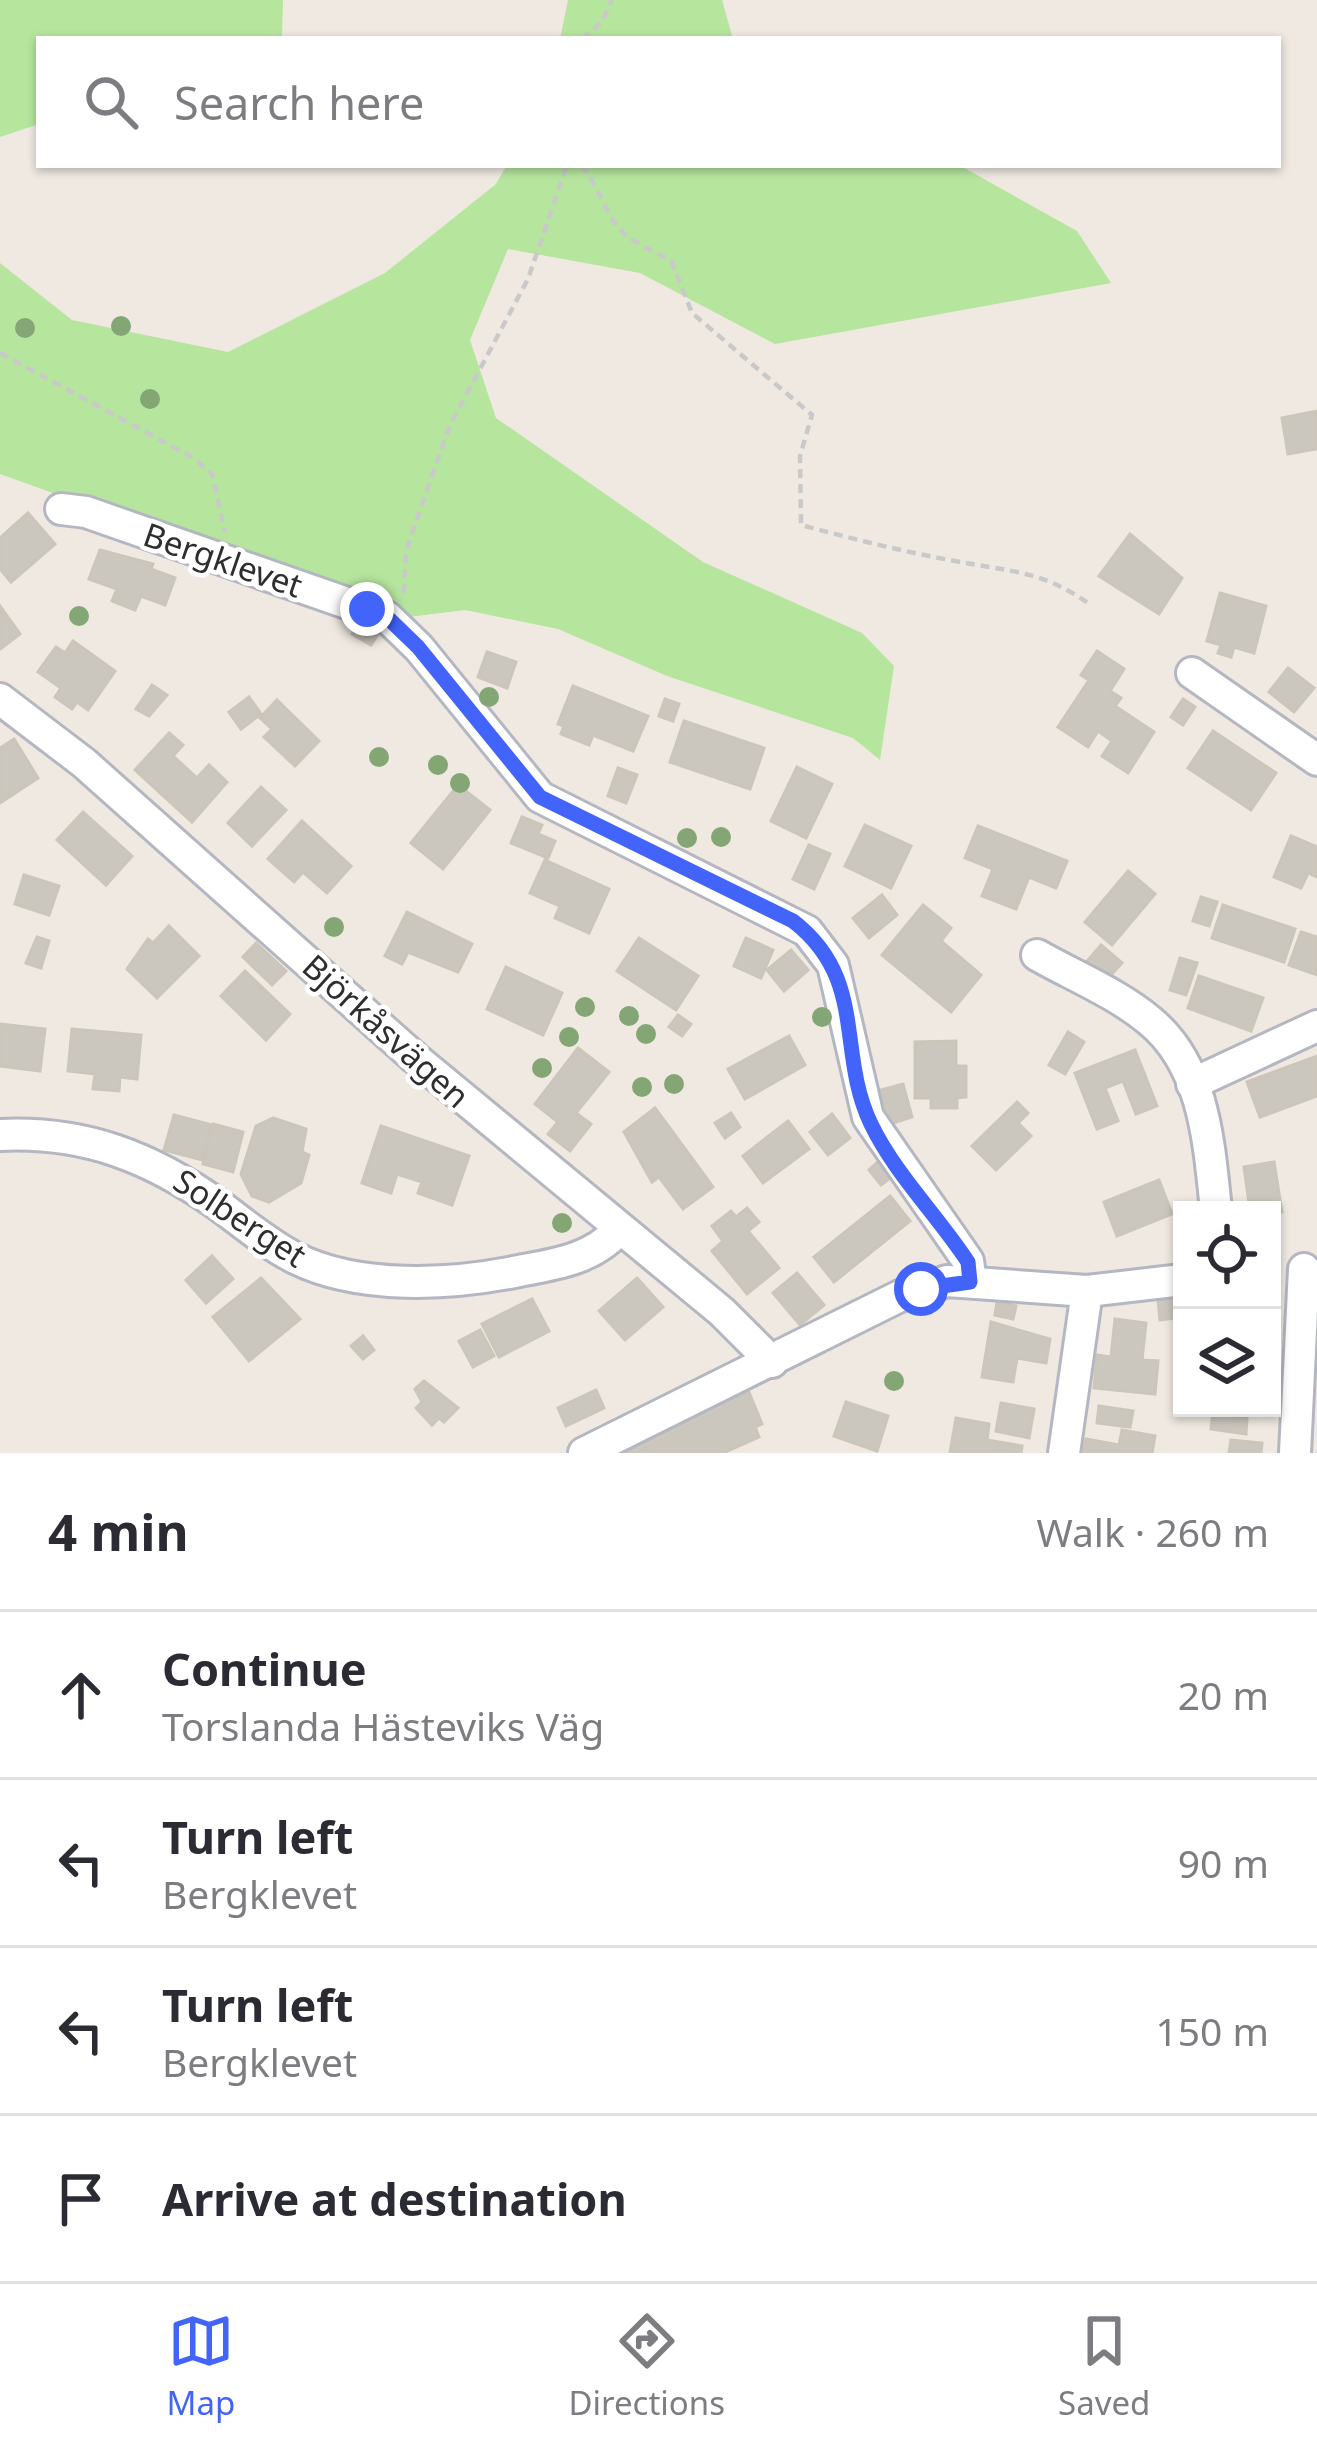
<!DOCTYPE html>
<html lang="en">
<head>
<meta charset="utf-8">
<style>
  :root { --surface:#fff; --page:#f7f7f7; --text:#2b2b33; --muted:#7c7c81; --line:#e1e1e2; --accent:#4264fb }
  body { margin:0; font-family:"Noto Sans",sans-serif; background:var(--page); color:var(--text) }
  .controls { position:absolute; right:36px; bottom:36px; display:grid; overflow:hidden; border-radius:0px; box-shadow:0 3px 9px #0004 }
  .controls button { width:108px; height:108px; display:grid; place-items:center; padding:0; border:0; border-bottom:3px solid var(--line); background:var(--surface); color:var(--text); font:60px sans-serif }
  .stop { position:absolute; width:36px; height:36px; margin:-27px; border:9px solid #4264fb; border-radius:50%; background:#fff }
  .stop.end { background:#4264fb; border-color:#fff; box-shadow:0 3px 12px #0008 }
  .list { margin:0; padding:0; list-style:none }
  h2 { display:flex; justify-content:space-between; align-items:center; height:156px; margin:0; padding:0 48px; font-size:51px }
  h2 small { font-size:39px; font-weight:400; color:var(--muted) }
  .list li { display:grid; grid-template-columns:78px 1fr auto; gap:36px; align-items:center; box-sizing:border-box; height:168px; padding:0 48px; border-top:3px solid var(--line) }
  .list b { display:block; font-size:45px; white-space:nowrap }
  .list p { margin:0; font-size:39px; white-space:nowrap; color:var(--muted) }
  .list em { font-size:39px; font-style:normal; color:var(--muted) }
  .icon { flex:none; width:66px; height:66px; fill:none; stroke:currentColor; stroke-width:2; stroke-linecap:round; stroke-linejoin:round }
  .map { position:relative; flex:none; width:1317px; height:1453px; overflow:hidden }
  .search { position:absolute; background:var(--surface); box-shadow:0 3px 9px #0004; left:36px; right:36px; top:36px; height:132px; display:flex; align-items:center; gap:30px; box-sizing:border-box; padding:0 42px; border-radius:0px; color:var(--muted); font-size:45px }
  .sheet { height:828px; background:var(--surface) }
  nav { display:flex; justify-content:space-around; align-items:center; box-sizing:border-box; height:168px; border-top:3px solid var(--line); background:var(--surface); font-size:33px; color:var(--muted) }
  nav a { display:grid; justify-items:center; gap:6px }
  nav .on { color:var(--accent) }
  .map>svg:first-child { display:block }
</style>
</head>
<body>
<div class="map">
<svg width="1317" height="1453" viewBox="0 0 1317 1453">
  <rect width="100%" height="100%" fill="#efe9e1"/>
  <g fill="#b6e59e">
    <path d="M0 0H283L282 39H39V124L0 137Z"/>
    <path d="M568 0H722L733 39H560Z"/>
    <path d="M507 165H959L1077 231 1111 283 775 344 640 273 508 249 470 340 496 418 703 562 862 633 894 666 880 760 853 738 667 676 558 629 465 610 400 618 0 474V263L72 320 228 352 385 273 496 184Z"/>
  </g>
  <g fill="#cbc7bf" stroke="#cbc5ba" stroke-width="3">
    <path d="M1317 411 1316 449 1288 454 1282 418Z"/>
    <path d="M28 513 55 544 11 582 0 569V538Z"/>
    <path d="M1130 534 1182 578 1159 614 1099 576Z"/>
    <path d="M100 550 153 564 151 569 175 578 165 605 141 596 135 610 112 601 117 589 89 579Z"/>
    <path d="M1220 593 1266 606 1254 653 1234 647 1231 657 1218 653 1221 645 1207 641Z"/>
    <path d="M0 606 20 634 0 649Z"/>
    <path d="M359 623 378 634 371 645 352 634Z"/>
    <path d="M73 641 115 671 88 710 77 702 72 709 55 697 61 688 38 672 56 647 65 653Z"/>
    <path d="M1097 651 1124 669 1110 691 1121 698 1115 706 1154 732 1128 773 1102 756 1112 741 1098 731 1088 747 1058 727 1089 680 1081 675Z"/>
    <path d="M487 652 516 662 507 688 478 677Z"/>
    <path d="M1288 668 1314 688 1294 712 1269 692Z"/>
    <path d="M152 685 167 695 149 716 136 709Z"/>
    <path d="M573 686 648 716 633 751 593 735 589 745 561 734 564 726 558 724Z"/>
    <path d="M249 697 261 714 241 729 229 712Z"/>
    <path d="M665 699 679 704 673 721 659 716Z"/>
    <path d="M1183 699 1195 707 1183 725 1171 717Z"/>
    <path d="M277 700 319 741 295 766 264 737 272 729 260 718Z"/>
    <path d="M684 721 764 748 750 789 670 762Z"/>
    <path d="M1213 731 1276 773 1251 810 1188 768Z"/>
    <path d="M169 733 183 745 173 756 197 778 209 765 227 782 192 822 135 770Z"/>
    <path d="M14 739 38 778 0 803V748Z"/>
    <path d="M797 767 832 784 806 838 771 821Z"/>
    <path d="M618 768 637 775 626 803 608 796Z"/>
    <path d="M458 785 490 810 443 869 411 843Z"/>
    <path d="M261 787 286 810 252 846 228 823Z"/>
    <path d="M83 812 132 856 106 885 57 840Z"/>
    <path d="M522 817 542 825 538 834 555 841 548 858 511 843Z"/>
    <path d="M302 821 351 866 327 893 303 872 294 882 268 859Z"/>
    <path d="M865 825 911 846 891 888 845 866Z"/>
    <path d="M978 826 1067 861 1056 888 1029 877 1016 909 982 896 993 869 965 858Z"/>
    <path d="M1291 836 1317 847V877L1308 873 1301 888 1274 877Z"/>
    <path d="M809 845 830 854 814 889 793 879Z"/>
    <path d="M545 860 609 889 589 933 555 918 560 906 530 893Z"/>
    <path d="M1128 871 1155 894 1112 945 1085 922Z"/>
    <path d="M24 875 59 886 49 915 15 904Z"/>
    <path d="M882 895 897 915 869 938 853 918Z"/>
    <path d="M1201 897 1217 902 1209 926 1193 921Z"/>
    <path d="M923 905 951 928 941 941 981 975 951 1012 882 955Z"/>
    <path d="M1223 905 1295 929 1284 962 1212 938Z"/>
    <path d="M407 912 472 944 458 972 408 952 402 964 385 956Z"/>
    <path d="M169 926 199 956 157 998 127 969 148 939 153 943Z"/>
    <path d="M1301 932 1317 937V975L1289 965Z"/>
    <path d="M37 937 49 941 41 968 26 963Z"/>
    <path d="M639 938 698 976 676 1010 617 971Z"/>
    <path d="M746 938 773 950 761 978 734 966Z"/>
    <path d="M256 943 286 971 272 985 243 957Z"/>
    <path d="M1101 945 1122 963 1102 985 1082 967Z"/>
    <path d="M791 950 808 970 784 991 767 970Z"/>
    <path d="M1180 958 1197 963 1186 995 1170 990Z"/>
    <path d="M506 967 562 993 543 1035 487 1009Z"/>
    <path d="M245 971 290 1014 266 1040 221 996Z"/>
    <path d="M1199 976 1263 998 1251 1031 1188 1008Z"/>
    <path d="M678 1015 691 1024 682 1036 669 1027Z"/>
    <path d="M0 1024 45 1029 40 1071 0 1066Z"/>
    <path d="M72 1029 141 1035 137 1079 120 1077 119 1091 93 1089 95 1074 68 1071Z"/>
    <path d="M1068 1032 1084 1042 1065 1074 1049 1065Z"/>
    <path d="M789 1036 805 1065 745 1099 728 1069Z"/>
    <path d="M956 1041V1066H966V1097L957 1098V1108H931V1098H915V1042Z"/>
    <path d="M578 1048 609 1072 576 1113 591 1124 570 1151 548 1134 558 1122 535 1104Z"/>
    <path d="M1135 1050 1157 1106 1136 1114 1123 1081 1105 1088 1118 1121 1097 1129 1075 1073Z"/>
    <path d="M1317 1056V1096L1260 1117 1247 1082Z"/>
    <path d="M903 1084 912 1117 886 1125 877 1091Z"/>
    <path d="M1017 1102 1028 1113 1018 1123 1031 1136 996 1170 972 1146Z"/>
    <path d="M655 1108 713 1187 683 1209 659 1177 652 1182 624 1132Z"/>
    <path d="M731 1113 740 1127 725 1138 715 1123Z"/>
    <path d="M832 1114 850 1138 828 1155 810 1132Z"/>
    <path d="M174 1115 212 1125 202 1160 164 1150Z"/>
    <path d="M273 1118 306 1129 302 1152 309 1155 301 1183 269 1202 252 1196 241 1174 256 1126Z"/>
    <path d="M788 1121 809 1149 763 1183 743 1156Z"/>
    <path d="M213 1124 243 1132 233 1172 203 1164Z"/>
    <path d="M381 1126 469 1156 452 1205 418 1193 422 1182 397 1174 391 1193 362 1183Z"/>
    <path d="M880 1160 893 1176 881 1185 869 1170Z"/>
    <path d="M1274 1162 1282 1212 1250 1210 1244 1167Z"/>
    <path d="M1159 1180 1172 1214 1117 1236 1104 1202Z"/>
    <path d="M890 1196 910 1221 834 1282 814 1257Z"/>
    <path d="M747 1208 759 1222 748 1231 779 1268 747 1294 712 1251 723 1241 712 1226 731 1211 736 1217Z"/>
    <path d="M212 1256 233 1279 206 1303 186 1280Z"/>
    <path d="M797 1273 824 1305 800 1325 773 1293Z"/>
    <path d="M261 1278 300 1319 249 1361 213 1317Z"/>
    <path d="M637 1278 663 1307 625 1340 599 1311Z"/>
    <path d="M1182 1297V1317L1160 1320 1158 1300Z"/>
    <path d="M532 1299 549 1331 499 1357 482 1324Z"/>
    <path d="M997 1302 1016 1306 1013 1319 995 1315Z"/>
    <path d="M1115 1319 1146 1323 1142 1360 1158 1361 1155 1394 1094 1388 1097 1355 1111 1357Z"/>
    <path d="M991 1322 1050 1339 1046 1363 1017 1358 1013 1382 982 1377Z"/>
    <path d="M480 1330 494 1356 473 1367 459 1341Z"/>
    <path d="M363 1336 374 1350 363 1359 351 1346Z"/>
    <path d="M424 1381 458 1408 444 1422 439 1418 432 1425 416 1408 422 1402 415 1389Z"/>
    <path d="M746 1385 762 1424 755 1427 759 1437 723 1453H609Z"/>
    <path d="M596 1390 604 1408 566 1426 558 1408Z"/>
    <path d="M846 1402 888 1416 877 1451 834 1436Z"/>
    <path d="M1001 1403 1034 1409 1029 1438 996 1431Z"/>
    <path d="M1099 1406 1133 1411 1130 1427 1097 1423Z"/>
    <path d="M1213 1413 1247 1418 1246 1434 1211 1429Z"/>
    <path d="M956 1418 989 1424 987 1440 1022 1446 1021 1453H950Z"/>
    <path d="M1122 1430 1155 1436 1152 1453H1083L1086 1439 1119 1445Z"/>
    <path d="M1231 1440 1262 1443 1261 1453H1229Z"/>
  </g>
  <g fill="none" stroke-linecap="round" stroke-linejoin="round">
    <defs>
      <g id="street">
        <path d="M61 509 86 512 387 617 419 648 540 797 807 931 833 965 868 1117 968 1261 971 1282"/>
        <path d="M1192 673 1317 760"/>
        <path d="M0 699 84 763 415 1058 722 1312 772 1362"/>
        <path d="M1037 955C1074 976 1118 994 1150 1021 1205 1066 1209 1145 1216 1210"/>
        <path d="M1192 1084 1317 1026"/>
        <path d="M0 1135C85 1131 151 1157 220 1206 244 1224 268 1244 295 1258 359 1290 451 1285 519 1271 556 1264 593 1259 618 1230"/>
        <path d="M584 1453 900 1296 947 1281 1087 1291 1182 1280"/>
        <path d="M1064 1453 1087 1291"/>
        <path d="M1295 1453 1304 1269"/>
      </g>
    </defs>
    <use href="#street" stroke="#b4b7c1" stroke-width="36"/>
    <g stroke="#c9c9c9" stroke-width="4.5" stroke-dasharray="9 6" stroke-linecap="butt">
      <path d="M582 39 602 22 612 0"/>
      <path d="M582 165C619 221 600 228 671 260L692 313 812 415 800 456 801 525C850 538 900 551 950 560 1008 572 1042 569 1092 606"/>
      <path d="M0 353 192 457 212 474 225 532"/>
      <path d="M404 593 406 551 449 427 528 279 567 165"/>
    </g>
    <use href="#street" stroke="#fff" stroke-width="30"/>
  </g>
  <g fill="#84a574">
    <circle cx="121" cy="326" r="10"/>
    <circle cx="25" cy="328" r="10"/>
    <circle cx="150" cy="399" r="10"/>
    <circle cx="79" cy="616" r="10"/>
    <circle cx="489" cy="697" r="10"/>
    <circle cx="379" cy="757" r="10"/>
    <circle cx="438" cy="765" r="10"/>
    <circle cx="460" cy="783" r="10"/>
    <circle cx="721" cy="837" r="10"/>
    <circle cx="687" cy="838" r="10"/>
    <circle cx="334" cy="927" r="10"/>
    <circle cx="585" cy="1007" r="10"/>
    <circle cx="629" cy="1016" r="10"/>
    <circle cx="822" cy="1017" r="10"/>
    <circle cx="646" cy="1034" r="10"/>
    <circle cx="569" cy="1037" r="10"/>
    <circle cx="542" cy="1068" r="10"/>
    <circle cx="674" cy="1084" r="10"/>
    <circle cx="642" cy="1087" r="10"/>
    <circle cx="562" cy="1223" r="10"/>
    <circle cx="894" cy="1381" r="10"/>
  </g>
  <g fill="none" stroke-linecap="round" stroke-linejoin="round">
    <path stroke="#4264fb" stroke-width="15" d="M367 609 387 617 418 647 540 797 793 921C868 979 836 1051 871 1124 895 1174 938 1216 968 1262L970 1282 921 1289"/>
  </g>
  <g text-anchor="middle" stroke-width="9" stroke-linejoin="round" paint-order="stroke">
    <g font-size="33" fill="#2e2e2e" stroke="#fff">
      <text transform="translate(223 560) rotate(19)" y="12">Bergklevet</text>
      <text transform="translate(386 1031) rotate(42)" y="12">Björkåsvägen</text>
      <text transform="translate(240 1218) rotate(33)" y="12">Solberget</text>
    </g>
  </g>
</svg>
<div class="controls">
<button><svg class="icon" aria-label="locate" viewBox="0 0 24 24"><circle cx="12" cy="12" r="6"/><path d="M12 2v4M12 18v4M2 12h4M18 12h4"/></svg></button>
<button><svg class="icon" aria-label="layers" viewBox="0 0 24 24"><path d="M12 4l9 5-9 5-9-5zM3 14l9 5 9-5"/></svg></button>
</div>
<div class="stop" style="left:921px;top:1289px"></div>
<div class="stop end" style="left:367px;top:609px"></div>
<div class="search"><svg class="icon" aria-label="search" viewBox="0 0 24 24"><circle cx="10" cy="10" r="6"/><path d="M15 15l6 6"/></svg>Search here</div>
</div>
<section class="sheet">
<h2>4 min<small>Walk · 260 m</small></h2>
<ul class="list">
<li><svg class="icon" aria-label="ahead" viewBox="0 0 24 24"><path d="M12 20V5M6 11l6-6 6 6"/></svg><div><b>Continue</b><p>Torslanda Hästeviks Väg</p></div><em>20 m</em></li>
<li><svg class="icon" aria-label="left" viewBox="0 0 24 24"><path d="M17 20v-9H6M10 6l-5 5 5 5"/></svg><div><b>Turn left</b><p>Bergklevet</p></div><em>90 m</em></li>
<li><svg class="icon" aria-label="left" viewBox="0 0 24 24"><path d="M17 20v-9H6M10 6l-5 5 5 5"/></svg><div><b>Turn left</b><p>Bergklevet</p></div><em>150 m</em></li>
<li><svg class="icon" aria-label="arrive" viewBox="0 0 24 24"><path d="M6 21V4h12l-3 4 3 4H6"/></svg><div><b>Arrive at destination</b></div></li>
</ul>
</section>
<nav>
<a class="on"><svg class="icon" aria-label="map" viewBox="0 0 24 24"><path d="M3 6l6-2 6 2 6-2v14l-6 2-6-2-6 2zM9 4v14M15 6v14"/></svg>Map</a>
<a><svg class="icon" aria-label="directions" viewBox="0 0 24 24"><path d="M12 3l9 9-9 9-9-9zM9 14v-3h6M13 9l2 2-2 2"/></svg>Directions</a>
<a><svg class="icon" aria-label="saved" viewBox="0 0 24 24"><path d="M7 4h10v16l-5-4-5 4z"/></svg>Saved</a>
</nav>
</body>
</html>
